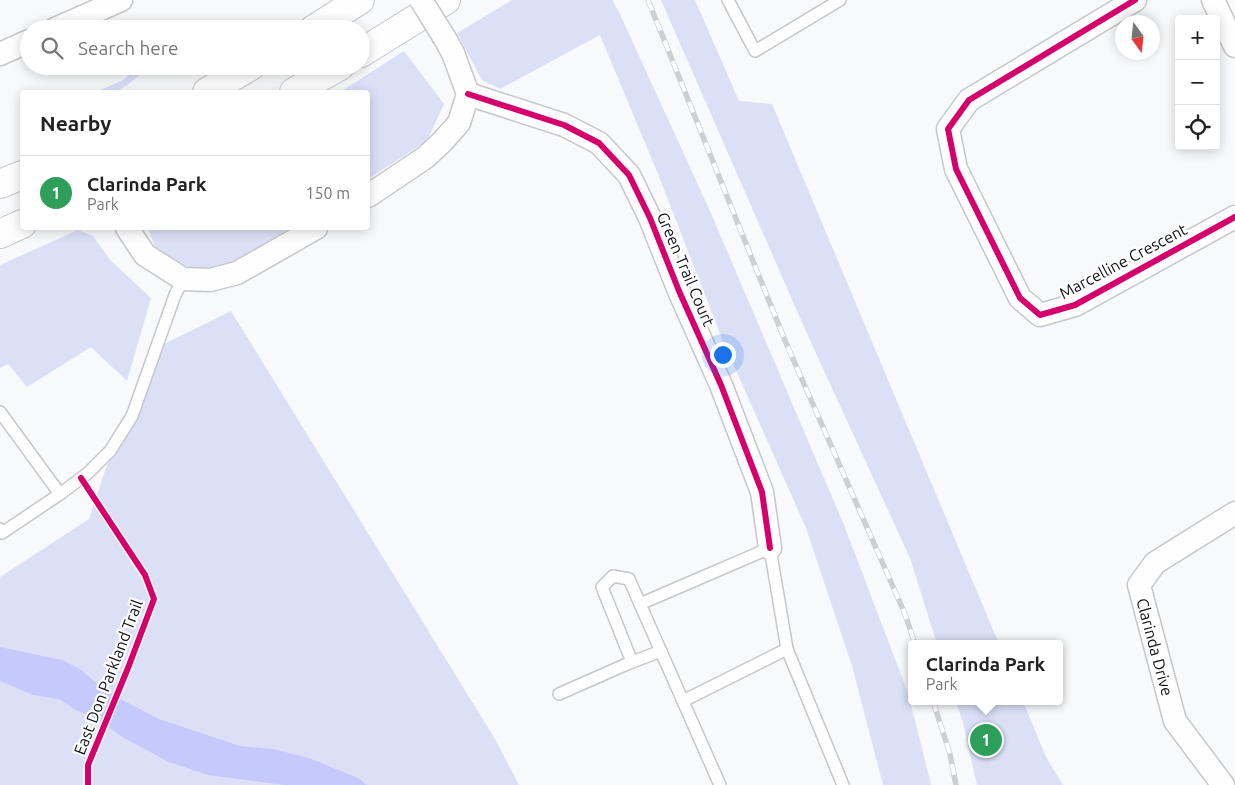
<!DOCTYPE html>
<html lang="en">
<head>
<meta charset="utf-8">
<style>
  :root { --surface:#fff; --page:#f6f6f6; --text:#222; --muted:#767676; --line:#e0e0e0; --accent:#7c3aed }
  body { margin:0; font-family:Ubuntu,sans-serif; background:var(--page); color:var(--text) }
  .controls { position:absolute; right:15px; top:15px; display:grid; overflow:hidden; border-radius:5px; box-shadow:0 2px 12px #0003 }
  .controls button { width:45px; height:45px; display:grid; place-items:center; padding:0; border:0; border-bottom:1px solid var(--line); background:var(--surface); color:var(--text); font:25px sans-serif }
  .compass { position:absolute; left:1115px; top:15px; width:45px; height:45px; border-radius:50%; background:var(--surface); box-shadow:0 2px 12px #0003; rotate:165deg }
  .you { position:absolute; left:722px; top:354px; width:18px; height:18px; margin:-12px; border:4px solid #fff; border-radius:50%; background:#1a73e8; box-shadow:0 0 0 8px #1a73e833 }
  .badge { display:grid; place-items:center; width:32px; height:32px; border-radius:50%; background:var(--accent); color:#fff; font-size:16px; font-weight:700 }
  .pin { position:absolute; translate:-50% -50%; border:2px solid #fff; box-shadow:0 1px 5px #0006 }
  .popup { position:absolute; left:908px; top:640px; width:155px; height:65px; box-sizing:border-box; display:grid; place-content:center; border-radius:5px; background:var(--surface); filter:drop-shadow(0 1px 4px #0005); font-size:16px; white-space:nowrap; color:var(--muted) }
  .popup b { font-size:19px; color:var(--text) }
  .popup::after { content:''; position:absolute; left:50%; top:100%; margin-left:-10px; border:10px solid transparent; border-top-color:var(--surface) }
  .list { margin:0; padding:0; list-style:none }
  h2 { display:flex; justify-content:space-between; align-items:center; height:65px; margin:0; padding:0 20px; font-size:21px }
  h2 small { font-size:16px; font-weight:400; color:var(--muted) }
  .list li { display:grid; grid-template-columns:32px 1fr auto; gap:15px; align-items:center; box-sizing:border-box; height:75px; padding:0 20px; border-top:1px solid var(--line) }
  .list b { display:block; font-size:19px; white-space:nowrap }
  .list p { margin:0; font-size:16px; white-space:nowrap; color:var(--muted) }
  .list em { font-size:16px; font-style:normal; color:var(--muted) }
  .icon { flex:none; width:28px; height:28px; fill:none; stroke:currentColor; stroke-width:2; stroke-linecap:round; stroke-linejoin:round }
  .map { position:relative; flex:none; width:1235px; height:785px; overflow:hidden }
  .search { position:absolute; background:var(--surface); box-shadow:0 2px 12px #0003; left:20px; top:20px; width:350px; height:55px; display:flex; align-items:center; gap:12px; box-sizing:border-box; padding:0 18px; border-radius:28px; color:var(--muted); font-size:19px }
  .panel { position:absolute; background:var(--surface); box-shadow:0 2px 12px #0003; left:20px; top:90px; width:350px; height:140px; border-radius:5px }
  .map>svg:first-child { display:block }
</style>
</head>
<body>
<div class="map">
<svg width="1235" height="785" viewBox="0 0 1235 785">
  <rect width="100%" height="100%" fill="#f8f9fb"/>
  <g fill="#dce0f7">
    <path d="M512 0H612L618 10 710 211 844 525 908 693 931 785H883L852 666 806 528 723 341 658 174 600 35 500 89 482 80 457 33Z"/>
    <path d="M661 0H695L739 101 772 104 999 644H937L910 558 808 336Z"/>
    <path d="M404 51 444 104 427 141 368 179V92H340Z"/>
    <path d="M141 66H151L130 83 116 92H96L123 80Z"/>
    <path d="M148 228H290L232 264 194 270 156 250Z"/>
    <path d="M78 230 93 236 111 261 151 298 127 381 91 347 27 387 8 364 0 368V265Z"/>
    <path d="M231 311 495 739 519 785H0V577L89 519 106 468 160 346Z"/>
    <path d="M956 701H1023L1046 757 1063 785H977L963 723Z"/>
  </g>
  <path fill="#c6c9fc" d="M0 647 62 660 80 669 107 692 159 719 240 746 273 749 309 758 358 778 367 785H284L208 775 169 762 124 738 97 719 76 710 59 699 33 695 0 681Z"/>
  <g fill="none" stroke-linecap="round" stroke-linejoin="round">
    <defs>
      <g id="lane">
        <path d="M728 0 755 51 840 0"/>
        <path d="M0 412 60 494"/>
        <path d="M0 529 2 533 60 494 88 473 110 451 132 416 175 295 183 279"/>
        <path d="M632 662 602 587 613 576 629 579 640 604"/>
        <path d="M559 694 627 664 661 651"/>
        <path d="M683 701 787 649"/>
        <path d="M720 785 640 604 770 548 787 649 843 785"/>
      </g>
      <g id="street">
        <path d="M1135 0 969 100 948 129 956 169 1020 298 1040 315 1075 305 1235 217"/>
        <path d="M1213 0 1235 46"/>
        <path d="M55 29 121 0"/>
        <path d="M0 54 29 41"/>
        <path d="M468 94 564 125 599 143 629 175 650 218 679 291 721 385 762 492 770 548"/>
        <path d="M368 196 426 157 442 142 459 123 468 94 453 53 444 37"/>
        <path d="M127 228 145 255 183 279 210 280 237 273 316 228"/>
        <path d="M1223 785 1175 721 1139 585 1155 563 1235 513"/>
      </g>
      <g id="secondary">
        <path d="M314 29 360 0"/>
        <path d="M361 53 446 0"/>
        <path d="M207 92 251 66"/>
        <path d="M294 92 340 66"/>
        <path d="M0 184 22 175"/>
        <path d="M0 234 22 224"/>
      </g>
    </defs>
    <use href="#lane" stroke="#c6c7cc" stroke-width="14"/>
    <use href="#street" stroke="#c6c7cc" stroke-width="25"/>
    <use href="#secondary" stroke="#c6c7cc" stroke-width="30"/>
    <use href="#lane" stroke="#fefefe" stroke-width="11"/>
    <use href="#street" stroke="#fefefe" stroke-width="22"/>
    <use href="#secondary" stroke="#fefefe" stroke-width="28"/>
    <defs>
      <g id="rail">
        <path d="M648 0 786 343 905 614 915 644"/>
        <path d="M933 701 950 754 956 785"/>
      </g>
    </defs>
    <use href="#rail" stroke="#cfcfd0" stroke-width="5.5"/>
    <use href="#rail" stroke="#fff" stroke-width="4" stroke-dasharray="11" stroke-linecap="butt"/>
    <defs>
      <path id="street-bridge" d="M421 0 444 37"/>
    </defs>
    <use href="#street-bridge" stroke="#c6c7cc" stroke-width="25" stroke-linecap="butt"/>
    <use href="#street-bridge" stroke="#fefefe" stroke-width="22"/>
    <defs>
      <g id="cycleway">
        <path d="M1135 0 969 100 948 129 956 169 1020 298 1040 315 1075 305 1235 217"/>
        <path d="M468 94 564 125 599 143 629 175 650 218 679 291 721 385 762 492 770 548"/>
        <path d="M81 478 145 575 154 599 128 668 88 765V785"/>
      </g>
    </defs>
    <use href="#cycleway" stroke="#fff" stroke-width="9"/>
    <use href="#cycleway" stroke="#d6006c" stroke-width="6"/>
  </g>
  <g text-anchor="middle" stroke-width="4.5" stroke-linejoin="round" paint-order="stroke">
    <g font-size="16" fill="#0f0f17" stroke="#fff">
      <text transform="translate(1123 261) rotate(-28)" y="6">Marcelline Crescent</text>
      <text transform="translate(686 269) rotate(67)" y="6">Green Trail Court</text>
      <text transform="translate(1155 647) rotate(75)" y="6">Clarinda Drive</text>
      <text transform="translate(108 677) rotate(-69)" y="6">East Don Parkland Trail</text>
    </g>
  </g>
</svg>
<div class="controls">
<button>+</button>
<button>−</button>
<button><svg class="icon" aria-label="locate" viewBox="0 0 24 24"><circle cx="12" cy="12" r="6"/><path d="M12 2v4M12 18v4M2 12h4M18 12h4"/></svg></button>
</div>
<svg class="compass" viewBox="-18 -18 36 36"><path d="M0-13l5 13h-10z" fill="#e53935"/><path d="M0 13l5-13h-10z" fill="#767676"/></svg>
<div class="you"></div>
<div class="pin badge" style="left:986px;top:740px;background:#2e9e5b">1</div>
<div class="popup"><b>Clarinda Park</b>Park</div>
<div class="search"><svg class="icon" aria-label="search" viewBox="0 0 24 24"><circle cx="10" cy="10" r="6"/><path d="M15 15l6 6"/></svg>Search here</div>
<section class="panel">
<h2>Nearby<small></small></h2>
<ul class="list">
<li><span class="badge" style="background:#2e9e5b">1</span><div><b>Clarinda Park</b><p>Park</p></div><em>150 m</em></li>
</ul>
</section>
</div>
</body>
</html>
